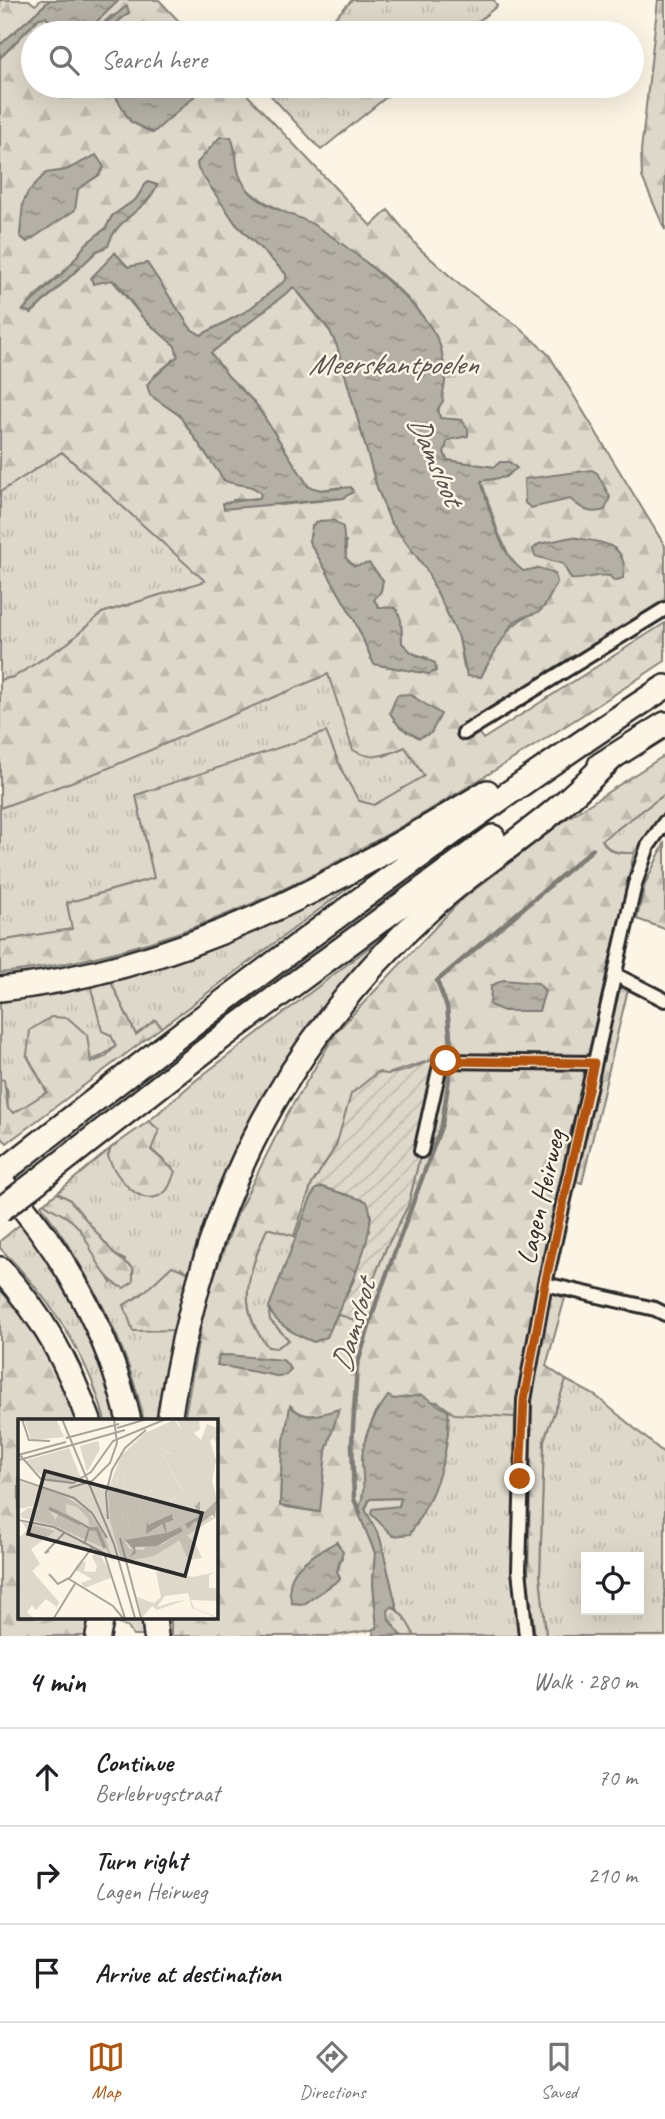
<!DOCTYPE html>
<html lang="en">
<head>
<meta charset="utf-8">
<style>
  :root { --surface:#fff; --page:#f6f6f6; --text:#202124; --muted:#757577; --line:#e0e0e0; --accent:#b45309 }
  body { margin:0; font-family:Caveat,sans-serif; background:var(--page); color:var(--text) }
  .controls { position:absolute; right:21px; bottom:21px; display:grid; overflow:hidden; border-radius:0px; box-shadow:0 7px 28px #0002 }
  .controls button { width:63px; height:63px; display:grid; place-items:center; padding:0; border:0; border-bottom:2px solid var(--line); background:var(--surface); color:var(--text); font:35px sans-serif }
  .stop { position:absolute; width:21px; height:21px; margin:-16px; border:5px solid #b45309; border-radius:50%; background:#fff }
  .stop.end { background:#b45309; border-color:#fff; box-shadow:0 2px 7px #0008 }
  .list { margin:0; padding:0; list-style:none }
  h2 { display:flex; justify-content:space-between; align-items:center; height:91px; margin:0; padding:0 28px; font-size:30px }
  h2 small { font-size:23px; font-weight:400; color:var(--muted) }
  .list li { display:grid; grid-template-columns:46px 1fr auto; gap:21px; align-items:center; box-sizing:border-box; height:98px; padding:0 28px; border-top:2px solid var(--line) }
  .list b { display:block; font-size:26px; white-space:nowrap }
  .list p { margin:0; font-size:23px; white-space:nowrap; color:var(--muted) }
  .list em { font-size:23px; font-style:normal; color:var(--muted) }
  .icon { flex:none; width:38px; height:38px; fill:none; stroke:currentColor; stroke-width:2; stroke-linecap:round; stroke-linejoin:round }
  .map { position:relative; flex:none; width:665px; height:1636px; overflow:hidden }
  .search { position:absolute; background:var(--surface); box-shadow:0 7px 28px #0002; left:21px; right:21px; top:21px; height:77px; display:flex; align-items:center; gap:18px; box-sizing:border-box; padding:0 24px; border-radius:38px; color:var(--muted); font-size:26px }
  .sheet { height:385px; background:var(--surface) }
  nav { display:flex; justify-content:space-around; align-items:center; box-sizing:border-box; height:98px; border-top:2px solid var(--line); background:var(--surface); font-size:19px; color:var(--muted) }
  nav a { display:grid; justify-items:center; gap:4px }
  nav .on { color:var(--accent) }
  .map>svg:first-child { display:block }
</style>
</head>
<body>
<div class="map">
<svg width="665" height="1636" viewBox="0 0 665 1636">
  <defs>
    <pattern id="grass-tufts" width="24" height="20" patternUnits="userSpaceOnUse" patternTransform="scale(1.75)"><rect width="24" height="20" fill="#ded8ca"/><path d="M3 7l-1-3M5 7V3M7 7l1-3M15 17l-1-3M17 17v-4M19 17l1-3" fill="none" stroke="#bfbaae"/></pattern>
    <pattern id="forest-firs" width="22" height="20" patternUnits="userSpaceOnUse" patternTransform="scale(1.75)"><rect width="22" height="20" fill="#ded8ca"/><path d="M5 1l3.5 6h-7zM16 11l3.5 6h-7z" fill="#bfbaae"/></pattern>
    <pattern id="garden-furrows" width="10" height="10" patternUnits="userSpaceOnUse" patternTransform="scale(1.75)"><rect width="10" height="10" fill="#ded8ca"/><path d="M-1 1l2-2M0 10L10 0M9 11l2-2" fill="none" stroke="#bfbaae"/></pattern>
    <pattern id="water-ripples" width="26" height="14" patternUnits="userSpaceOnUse" patternTransform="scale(1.75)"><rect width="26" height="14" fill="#b4b0a5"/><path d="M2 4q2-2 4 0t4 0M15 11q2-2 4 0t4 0" fill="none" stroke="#938f87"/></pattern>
  </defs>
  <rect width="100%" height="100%" fill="#fcf5e5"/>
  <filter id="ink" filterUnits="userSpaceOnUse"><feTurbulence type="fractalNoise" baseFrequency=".0143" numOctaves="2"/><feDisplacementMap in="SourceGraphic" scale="14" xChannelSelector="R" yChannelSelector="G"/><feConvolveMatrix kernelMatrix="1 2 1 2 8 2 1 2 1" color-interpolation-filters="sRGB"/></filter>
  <g filter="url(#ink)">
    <g fill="url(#grass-tufts)" stroke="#84827a" stroke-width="2" fill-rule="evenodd">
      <path d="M352 0H494L497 6 464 33H320Z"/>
      <path d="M262 86H400L321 150Z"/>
      <path d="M62 452 206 581 102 613 68 643 14 677 0 680V492Z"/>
      <path d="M328 674 340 705 384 756 405 747 425 776 374 805 359 801 344 775 136 795 154 878 67 903 72 929 0 941V808Z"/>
      <path d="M665 794V811L634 853C619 853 609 853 602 840Z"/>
      <path d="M375 868 162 1027 155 1020 136 1035 111 982 105 980Z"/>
      <path d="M419 909 351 979 190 1273 181 1268 124 1305 177 1330 163 1421H144C127 1341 88 1271 41 1205L44 1203C51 1209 61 1211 68 1217 87 1232 98 1262 111 1283L125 1260 115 1255 69 1199 57 1193 111 1148 108 1156 175 1171 151 1149 159 1130 149 1121 195 1081Z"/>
      <path d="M90 984 116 1045C90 1072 61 1060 27 1056L47 1092 15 1113 8 1110 7 1089 0 1079V996Z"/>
      <path d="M23 1222C66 1289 98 1342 116 1421H105C88 1353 48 1296 0 1248V1241Z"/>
      <path d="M267 1228 297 1236 269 1311 270 1320 289 1340 276 1349 268 1347C234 1306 249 1273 267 1228Z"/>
      <path d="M566 1380 596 1396 665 1454V1636H546L540 1576 544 1440ZM586 1557H639V1610H586Z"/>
      <path d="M448 1411 515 1417 513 1550 520 1636H415L397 1609 380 1538 365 1510 370 1499 402 1498 399 1506 417 1524C432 1483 451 1457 448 1411Z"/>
      <path d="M120 1617H142L143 1636H133L128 1627 119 1624Z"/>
    </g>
    <g fill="url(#forest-firs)" stroke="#84827a" stroke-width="2" fill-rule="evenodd">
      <path d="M0 0H29L35 5 41 0H50L0 45Z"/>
      <path d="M119 0H159L190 33H104L128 13 111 16 93 33H85Z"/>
      <path d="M658 0H665V230L642 177 641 151Z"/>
      <path d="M46 17 61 33H33V86H102L116 97 130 121 152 133 199 92 197 86H239L371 226 388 210 418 247 461 286 518 326 549 355 665 546V600L470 720 483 739 665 623V661C599 705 532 748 464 789 320 877 170 957 0 973V941L72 929 67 903 154 878 136 795 326 732 344 775 359 801 374 805 424 776 405 747C386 755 372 761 353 750L328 674 104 770 0 808V680L14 677 68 643 102 613 205 581 62 452 0 492V58L39 18ZM237 151C234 167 239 184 253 194 262 202 275 206 285 213 341 246 411 282 439 344 449 366 434 396 440 419L462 420 467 436 448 440 444 452 447 460 494 467 505 477 481 480 498 532 512 562 523 571 539 611C508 620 495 648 481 677L464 668 459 638 426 569 390 521 377 487 337 346 330 331 293 286 211 353 228 376 255 403 309 487 321 490 342 487 343 498 282 505 232 500 260 498 261 494C253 482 236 487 224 480L179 415 150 395 155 375 178 356 175 346 144 319 112 280 115 253 128 267 147 263 191 329 201 335 247 311 286 280V274L236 224 224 205ZM66 170 99 175 78 189 27 242 20 236C23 200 26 177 66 170ZM147 182 157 185C147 211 116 217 108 246L97 251 32 313 23 311 35 296 68 268 86 244 106 228 112 216 136 199ZM309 541H346V558L379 607 401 620 402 643 412 653 428 658 429 674 374 664 354 619ZM409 694 415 697 407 732 394 720Z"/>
      <path d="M665 755V794L602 840C609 854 619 853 634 853L537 1281 515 1417 454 1414 438 1402 394 1399 377 1410 366 1435 362 1459 365 1494 358 1511 375 1553 373 1583 377 1629 334 1636H171V1617H215V1421H184L206 1298 238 1212 286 1116 337 1031 460 901 565 820ZM444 1056 408 1206 386 1248 357 1320 337 1314 327 1337 291 1331 269 1311 270 1320 289 1340 276 1348 268 1347C234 1306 249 1273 267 1228L294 1236 312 1184 336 1146 344 1124 384 1075ZM291 1406C306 1422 320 1414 338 1410L326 1451 319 1512 280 1506 282 1452ZM337 1542 342 1557 337 1572 340 1579 304 1604 314 1557Z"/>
      <path d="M665 842V929L637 919 645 884Z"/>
      <path d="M105 980 111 982 136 1035 155 1020 162 1027 7 1143 0 1136V1079L4 1080 8 1109 14 1113 47 1092 27 1055 30 1030 51 1017 68 1018 87 1035 91 1063 105 1057 116 1046 111 1035 102 1031 90 984Z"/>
      <path d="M618 983 628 989 582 1183 573 1181Z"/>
      <path d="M149 1121 159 1130 151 1150 175 1171C173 1177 170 1187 166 1191 142 1213 114 1175 108 1156L111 1148Z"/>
      <path d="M57 1193 69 1199 115 1255 133 1268V1282L124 1288C99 1279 94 1249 79 1228 69 1215 56 1213 44 1203Z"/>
      <path d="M172 1266 190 1273 177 1330 133 1331 124 1305 141 1295Z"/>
      <path d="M0 1286C41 1331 56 1367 79 1421H19V1617H89L85 1636H0Z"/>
      <path d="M551 1293 565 1298 546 1366 566 1380 544 1440 540 1576 546 1636H535L528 1581 532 1398Z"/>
      <path d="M392 1606 404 1617 415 1636H402L389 1620 387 1611Z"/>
    </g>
    <path fill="url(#garden-furrows)" stroke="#84827a" stroke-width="2" d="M444 1055 408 1206 386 1248 357 1321 337 1314 354 1280 371 1217 366 1201 322 1187 316 1189 297 1236H294L312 1184 336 1146 351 1094 378 1072C395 1080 427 1061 444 1055Z"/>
    <g fill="url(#water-ripples)" stroke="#7d7b74" stroke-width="2">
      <path d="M50 0H119L85 33H61L46 17 39 18 0 58V45Z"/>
      <path d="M127 6 129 13 104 33H93Z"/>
      <path d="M102 86H197L199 92 153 133 130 121 116 97Z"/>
      <path d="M220 137H231C240 158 232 171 249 191 265 209 296 214 316 226 349 247 432 310 441 349 443 358 446 371 445 381 445 389 441 393 443 401L438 409 440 418 462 420 468 429V436L448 440 444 452 447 460 494 467 500 462H509L517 468 505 477 481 481C490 509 498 553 523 571L539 568 555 574 557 583C552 591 547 605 540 611 531 617 518 615 511 626 501 642 490 659 481 677L467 676 459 638 426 569 390 521 377 487 337 346 330 331 294 287 211 353 228 376 255 403 309 487 321 490 351 487 353 492 343 498 224 509 223 503 260 498 261 494C253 482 236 487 224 480L179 415 150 395 147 385 150 381 178 356 175 346 144 319 117 283 112 280 93 284 91 278 115 253 128 267 147 263 191 329 201 335 247 311 286 280V274L236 224 198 169 197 163Z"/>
      <path d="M96 155 104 167 99 175 78 189 75 210 27 242 20 236 23 203 28 192 46 173 66 170Z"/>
      <path d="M147 182 157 185C147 211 116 217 108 246L97 251 31 313 23 310 68 268 86 244 106 228 112 216 136 199Z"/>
      <path d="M592 470 597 473 610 497 605 510C588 515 583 509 570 499L531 508 525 503 524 479Z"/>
      <path d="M333 520 343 527 346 558 354 566 369 563 383 580 381 591 374 600 379 607 396 608 401 620 402 643 412 653 435 663 436 671 429 674 374 664 354 619 309 541 312 526 319 521Z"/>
      <path d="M572 537C600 543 629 541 623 578L614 581 610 576C596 573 584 581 571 579L563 564 535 556 533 549 539 544Z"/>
      <path d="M409 694 441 714 431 733 419 738 399 726 390 713 397 695Z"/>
      <path d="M503 980 538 983 545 991 539 1011H504L490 1005 491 986Z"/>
      <path d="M322 1187 366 1201C385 1225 337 1311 327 1337L314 1342C300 1337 272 1323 269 1307L310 1200 316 1189Z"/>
      <path d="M228 1355 283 1360 291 1369 286 1375 277 1376 217 1365 219 1356Z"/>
      <path d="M422 1395 448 1411C451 1454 433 1499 410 1534L393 1536 371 1514 372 1509 399 1506 401 1498 370 1499 365 1509 380 1538 397 1609 392 1606 388 1611 389 1620 402 1636H374L373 1629 377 1628 373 1583 375 1553 358 1511C366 1493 363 1481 362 1462 362 1437 374 1415 388 1396L394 1399Z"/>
      <path d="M290 1406C305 1421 320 1415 339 1409L326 1451 320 1512 280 1506 282 1452Z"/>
      <path d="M336 1542 343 1551 337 1571 340 1579 304 1604 292 1603C281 1570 310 1557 336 1542Z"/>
    </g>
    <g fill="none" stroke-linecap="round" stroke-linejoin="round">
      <g stroke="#7d7b74" stroke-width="4.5">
        <path d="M452 1054 447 1007 437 981 593 849"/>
        <path d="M360 1513 354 1499 352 1443 357 1366 376 1303 442 1124 450 1072"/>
      </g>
      <defs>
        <g id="street">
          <path d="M464 733 665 609"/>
          <path d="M616 975 665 1000"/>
          <path d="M421 1151 441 1061 594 1063"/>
          <path d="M545 1284 655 1309 665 1314"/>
          <path d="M526 1636 519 1570 524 1400 545 1284 635 884 648 846 665 822"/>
        </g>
        <g id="highway">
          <path d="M600 765 665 724"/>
          <path d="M0 989C180 971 335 884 487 792"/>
          <path d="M0 1174C216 1005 435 838 665 687"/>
          <path d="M38 1181 225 1035 493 837"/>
          <path d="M4 1185C64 1252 109 1333 129 1421"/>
          <path d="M0 1269C43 1317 67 1360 89 1421"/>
          <path d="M169 1421C200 1215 275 1051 430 909 470 872 517 843 558 808 577 792 595 774 613 757"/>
          <path d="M154 1617 156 1636"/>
          <path d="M98 1636 102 1617"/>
        </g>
      </defs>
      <use href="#street" stroke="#2b2b2b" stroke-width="18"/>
      <use href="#highway" stroke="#2b2b2b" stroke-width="28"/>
      <use href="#street" stroke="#fcf5e5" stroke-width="12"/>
      <use href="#highway" stroke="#fcf5e5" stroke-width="23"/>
      <defs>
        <path id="highway-bridge" d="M0 1210 38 1181"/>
      </defs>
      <use href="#highway-bridge" stroke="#2b2b2b" stroke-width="28" stroke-linecap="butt"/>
      <use href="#highway-bridge" stroke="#fcf5e5" stroke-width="23"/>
    </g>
  </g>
  <g fill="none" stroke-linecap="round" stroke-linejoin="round" filter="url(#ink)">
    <path stroke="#b45309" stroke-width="9" d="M446 1061 594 1063 545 1284 524 1400 520 1479"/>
  </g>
  <g text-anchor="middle" stroke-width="5" stroke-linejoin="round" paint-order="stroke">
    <g font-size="28" fill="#2b2b2b" stroke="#fcf5e5">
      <text transform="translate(540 1197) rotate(-77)" y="10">Lagen Heirweg</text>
    </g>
    <g font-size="30" font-style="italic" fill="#545350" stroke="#fcf5e5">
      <text x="393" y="374">Meerskantpoelen</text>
      <text transform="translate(436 460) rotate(66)" y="10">Damsloot</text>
      <text transform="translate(353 1326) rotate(-74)" y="10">Damsloot</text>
    </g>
  </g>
  <g transform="translate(18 1419)">
    <rect width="200" height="200" fill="#fcf5e5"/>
    <path d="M158 0 181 2 182 10 176 14 183 21 189 5 199 9V25L195 19 192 22 199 44 190 46 191 60 153 83 165 72 140 28 153 35 162 26 163 8ZM105 48 111 108 99 114 98 107 105 106 104 86H96L93 71 97 53V65ZM127 54 139 88 123 98 119 67 122 56ZM10 89 30 90 37 100 35 106 4 99 2 95ZM4 103 37 112 13 130 22 145 14 152 41 183 39 188 28 180 18 191 14 186 9 193 15 199H0V120L9 111ZM169 116 178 126 184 139 170 141 161 120ZM191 169H199V182L173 181 174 173Z" fill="#ded8ca"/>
    <path d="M6 0H38L46 18 13 21ZM156 1 170 18 154 35 140 28 165 73 151 83 191 60 188 57 173 67 169 60 178 50 188 56 190 46 198 41 194 62 199 81 182 97 197 98 199 92V98L136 137 104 143 92 102 90 71 103 37 127 14ZM105 48 111 107 99 114 98 107 105 106 104 86H96L93 71 97 54V65ZM127 54 139 88 123 98 119 67 122 56ZM162 108 164 112 145 125H128L126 131 111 130 107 122 144 117ZM80 22 82 30 69 53 62 27ZM51 29 63 59 57 62 32 63 6 42ZM0 62 45 76 70 92 86 115 96 144 88 130 35 106 40 95 18 88V76L15 87 0 90ZM48 85 59 88 70 99 71 108 48 94ZM79 131 95 158 67 169 63 164 74 160 56 150 66 137 61 146 68 142 66 152 77 153 79 147 74 138ZM150 150 174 158 199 153 191 156V170L174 173 173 182 176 189 199 198V199L174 189 170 174 147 177 139 188 155 183 168 181 139 191 134 187 124 199 119 178 136 184 143 178 138 153Z" fill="#ded8ca" fill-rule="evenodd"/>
    <path d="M199 81 197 98 194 96 182 105 177 102 170 110 167 105 181 97 175 83 177 87 182 82V97ZM154 95 155 101 147 104 149 114 162 108 165 112 139 127 117 128 118 134 112 138 116 131 107 121 148 114 144 105 128 115 129 102 130 106Z" fill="#b4b0a5"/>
    <path fill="none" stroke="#b4b0a5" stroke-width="3.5" d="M31 89 63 105M72 110H79L87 129"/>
    <path fill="none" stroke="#a8a49b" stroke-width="2" d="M4 0 11 21 32 22M44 0 96 125 117 199M99 9 129 0M48 19 101 5M0 34 23 60 55 64 73 53 95 22 148 0M0 36 48 23M1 41 107 11M0 60 56 79 74 94 89 119M51 69 74 62 92 44 99 24 96 0M90 100 88 74 94 51 107 29 128 11M0 101 36 108 86 134 107 199M63 104 71 109 67 123M102 119 123 199M75 127 51 160 95 187 105 199M31 132 27 134 47 113M31 155 40 165 51 159M36 199 58 163"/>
    <path fill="#2b2b2b" fill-opacity="0.15" stroke="#2b2b2b" stroke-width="3.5" d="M27 52 184 94 167 157 10 115Z"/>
    <rect width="200" height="200" fill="none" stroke="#2b2b2b" stroke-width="3.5"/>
  </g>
</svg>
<div class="controls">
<button><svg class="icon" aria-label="locate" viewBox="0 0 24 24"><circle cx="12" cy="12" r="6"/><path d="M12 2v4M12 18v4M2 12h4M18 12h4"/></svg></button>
</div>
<div class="stop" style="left:446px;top:1061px"></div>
<div class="stop end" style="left:520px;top:1479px"></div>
<div class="search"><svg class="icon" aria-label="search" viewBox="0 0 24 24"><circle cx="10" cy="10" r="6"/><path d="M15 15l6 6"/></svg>Search here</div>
</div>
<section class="sheet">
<h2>4 min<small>Walk · 280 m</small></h2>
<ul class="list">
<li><svg class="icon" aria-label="ahead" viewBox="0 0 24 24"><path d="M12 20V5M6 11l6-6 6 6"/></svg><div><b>Continue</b><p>Berlebrugstraat</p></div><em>70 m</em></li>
<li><svg class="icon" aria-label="right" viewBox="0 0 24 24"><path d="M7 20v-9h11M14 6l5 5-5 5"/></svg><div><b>Turn right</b><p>Lagen Heirweg</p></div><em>210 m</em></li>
<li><svg class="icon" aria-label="arrive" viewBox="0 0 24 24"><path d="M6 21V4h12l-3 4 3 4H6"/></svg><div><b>Arrive at destination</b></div></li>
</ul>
</section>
<nav>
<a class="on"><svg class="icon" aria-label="map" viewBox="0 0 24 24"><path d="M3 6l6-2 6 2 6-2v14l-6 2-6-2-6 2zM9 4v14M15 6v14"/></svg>Map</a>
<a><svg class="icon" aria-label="directions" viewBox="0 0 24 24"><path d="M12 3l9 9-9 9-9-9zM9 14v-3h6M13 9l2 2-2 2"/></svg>Directions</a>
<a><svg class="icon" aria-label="saved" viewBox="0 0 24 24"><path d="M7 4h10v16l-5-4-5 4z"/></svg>Saved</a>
</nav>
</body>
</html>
